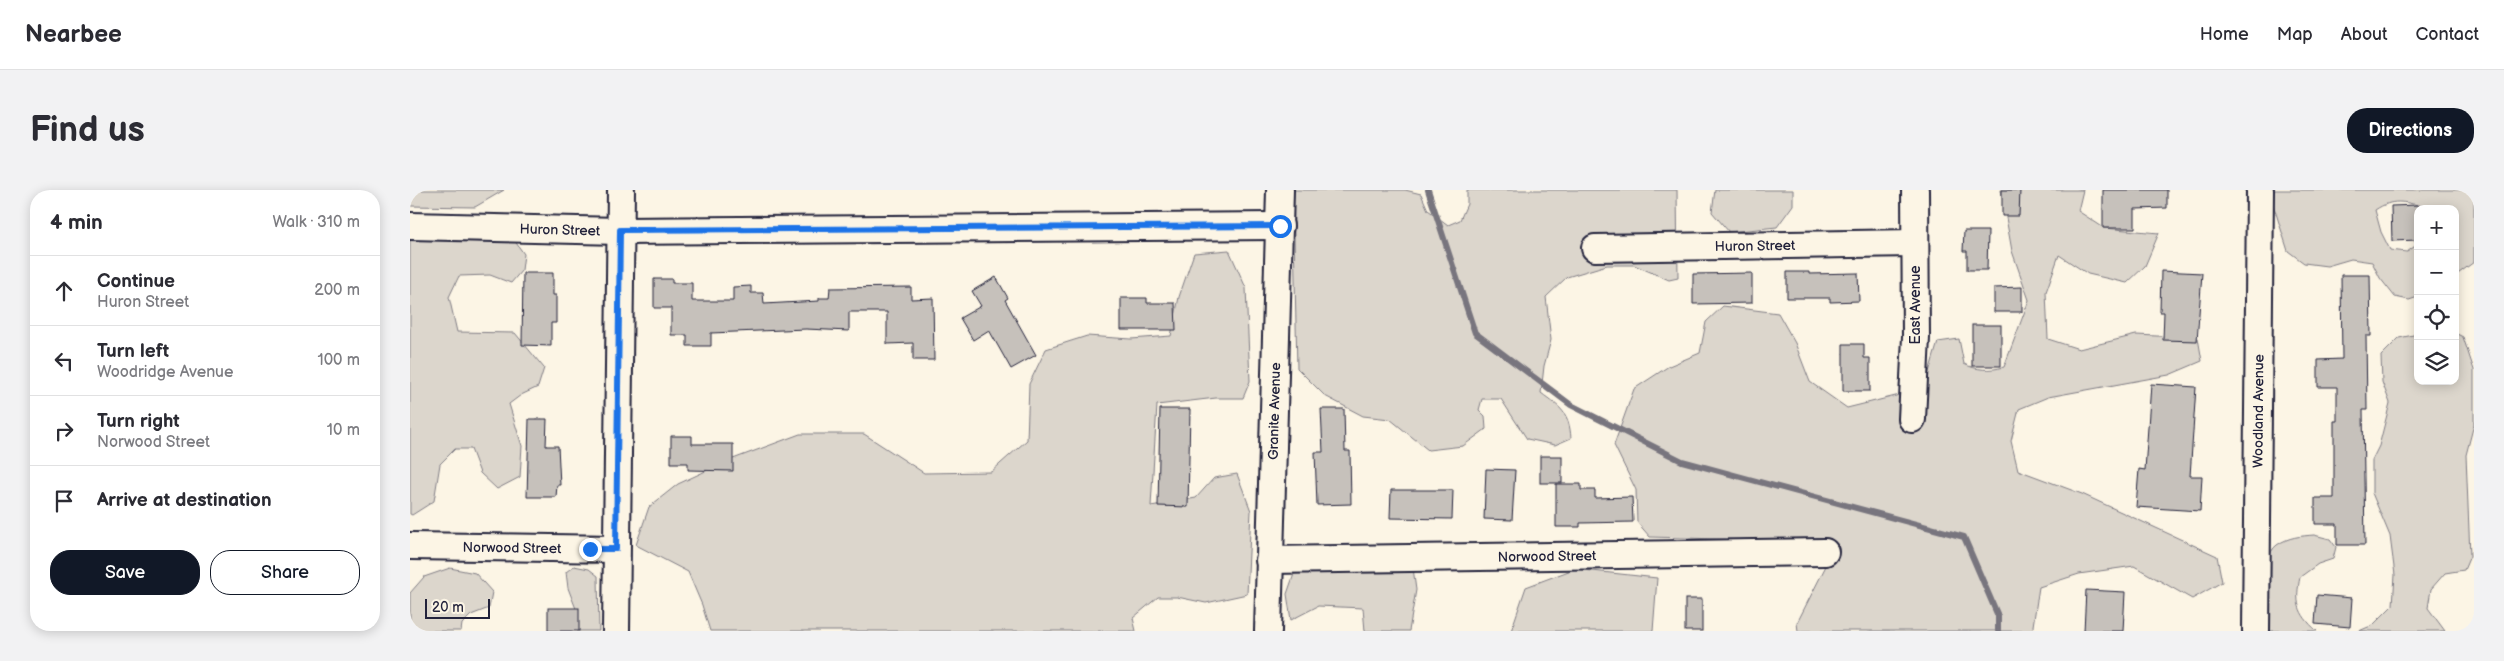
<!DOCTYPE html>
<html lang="en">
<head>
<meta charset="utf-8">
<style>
  :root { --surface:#fff; --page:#f2f2f3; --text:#2b2b33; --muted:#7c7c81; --line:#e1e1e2; --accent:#111827 }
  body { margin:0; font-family:"Balsamiq Sans",sans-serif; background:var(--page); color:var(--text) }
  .controls { position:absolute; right:15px; top:15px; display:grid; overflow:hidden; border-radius:10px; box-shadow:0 2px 12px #0003 }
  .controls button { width:45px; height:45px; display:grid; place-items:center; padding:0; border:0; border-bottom:1px solid var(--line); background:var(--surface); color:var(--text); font:25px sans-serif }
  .scale { position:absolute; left:15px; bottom:12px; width:65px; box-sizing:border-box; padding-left:5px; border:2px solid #22223b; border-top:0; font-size:14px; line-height:18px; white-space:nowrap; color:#22223b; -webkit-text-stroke:4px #fcf5e5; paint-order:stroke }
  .stop { position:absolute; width:15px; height:15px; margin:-11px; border:4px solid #1a73e8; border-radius:50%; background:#fff }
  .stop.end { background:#1a73e8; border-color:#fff; box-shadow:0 1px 5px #0008 }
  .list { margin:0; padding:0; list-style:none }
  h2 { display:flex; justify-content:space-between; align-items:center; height:65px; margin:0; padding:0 20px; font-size:21px }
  h2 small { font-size:16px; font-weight:400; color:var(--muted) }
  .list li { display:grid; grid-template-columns:32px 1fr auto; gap:15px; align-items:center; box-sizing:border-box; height:70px; padding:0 20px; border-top:1px solid var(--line) }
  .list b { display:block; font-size:19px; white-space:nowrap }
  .list p { margin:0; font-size:16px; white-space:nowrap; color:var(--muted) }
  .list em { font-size:16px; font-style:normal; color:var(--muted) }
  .actions { display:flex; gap:10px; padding:15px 20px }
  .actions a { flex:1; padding:11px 0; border:1px solid var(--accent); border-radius:20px; text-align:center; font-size:18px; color:var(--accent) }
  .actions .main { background:var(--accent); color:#fff }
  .icon { flex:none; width:28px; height:28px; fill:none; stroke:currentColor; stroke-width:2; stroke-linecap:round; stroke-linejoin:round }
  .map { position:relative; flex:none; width:2064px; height:441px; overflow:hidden; border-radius:20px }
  header { display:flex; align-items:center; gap:30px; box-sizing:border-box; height:70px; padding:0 25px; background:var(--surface); border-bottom:1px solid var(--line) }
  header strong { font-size:24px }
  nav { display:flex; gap:28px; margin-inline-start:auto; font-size:18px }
  .intro { display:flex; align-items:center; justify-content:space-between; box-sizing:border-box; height:120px; padding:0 30px }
  h1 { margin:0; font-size:35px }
  .button { padding:12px 22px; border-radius:20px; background:var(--accent); color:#fff; font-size:18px; font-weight:700 }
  main { display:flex; gap:30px; padding:0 30px }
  aside { flex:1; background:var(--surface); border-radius:20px; box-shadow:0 2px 12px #0003 }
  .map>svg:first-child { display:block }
</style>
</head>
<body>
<header>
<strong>Nearbee</strong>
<nav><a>Home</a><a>Map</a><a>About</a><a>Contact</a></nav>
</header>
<div class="intro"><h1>Find us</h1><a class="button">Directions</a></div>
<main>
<aside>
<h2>4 min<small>Walk · 310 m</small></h2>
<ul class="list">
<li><svg class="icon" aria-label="ahead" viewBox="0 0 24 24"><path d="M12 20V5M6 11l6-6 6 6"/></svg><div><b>Continue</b><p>Huron Street</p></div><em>200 m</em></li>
<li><svg class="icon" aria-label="left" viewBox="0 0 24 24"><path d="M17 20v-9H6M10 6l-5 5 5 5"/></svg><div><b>Turn left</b><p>Woodridge Avenue</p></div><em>100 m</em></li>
<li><svg class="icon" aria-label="right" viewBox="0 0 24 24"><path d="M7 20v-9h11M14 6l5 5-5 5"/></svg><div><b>Turn right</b><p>Norwood Street</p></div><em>10 m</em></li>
<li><svg class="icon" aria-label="arrive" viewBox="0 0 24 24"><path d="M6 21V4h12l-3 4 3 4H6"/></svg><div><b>Arrive at destination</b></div></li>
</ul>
<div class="actions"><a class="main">Save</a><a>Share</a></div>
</aside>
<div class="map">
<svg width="2064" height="441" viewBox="0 0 2064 441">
  <rect width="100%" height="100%" fill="#fcf5e5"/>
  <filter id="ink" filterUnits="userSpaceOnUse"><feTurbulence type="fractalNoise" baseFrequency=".02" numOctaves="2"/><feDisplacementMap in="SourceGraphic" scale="10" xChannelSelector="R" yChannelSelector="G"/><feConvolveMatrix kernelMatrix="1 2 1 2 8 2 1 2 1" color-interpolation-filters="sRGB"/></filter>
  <g filter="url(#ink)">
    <g fill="#dcd6cc" stroke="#7f7c84">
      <path d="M0 0H94L65 17 0 16Z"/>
      <path d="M883 0H995L1011 4 1018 20 1038 35 1050 30 1057 14V0H1267L1268 88 1259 90 1224 75H1197L1157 87 1136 107 1141 150 1134 176 1131 203C1151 218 1159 222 1161 248L1145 255 1117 249 1091 209H1072L1069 220 1075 226 1076 239 1053 256 1018 260 980 229 953 226 915 206 887 178Z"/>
      <path d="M1305 0H1383V15L1367 37 1319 42 1302 22Z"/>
      <path d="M1591 0H1673L1668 21 1694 38 1749 43 1735 76 1717 93 1678 84 1649 65 1636 102 1638 149 1669 159 1726 145 1788 148 1792 171 1759 185 1638 207 1609 219 1601 251 1608 280 1672 304 1807 366 1812 392 1782 409 1724 376 1669 384 1629 397 1623 436 1624 441H1388L1387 433 1423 362 1411 352 1240 347 1227 332 1226 300 1204 255 1224 199 1259 176 1290 163 1296 132 1313 116 1368 123 1385 153 1400 192 1437 218 1514 199 1528 152 1549 149 1554 174C1566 180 1580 181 1594 177L1619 110 1602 61Z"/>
      <path d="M1862 0H2064V72L2045 86V19H2015L2013 16C1993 12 1983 8 1965 20L1971 42 1980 60 1997 62 2008 54V107L1999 110 1985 107 1970 88 1962 72 1941 69 1917 76 1894 73 1878 61 1863 14Z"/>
      <path d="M0 47 104 50 114 64 112 80 101 93 80 85 49 86 39 107 47 142 105 143 134 178 128 197 111 205 99 214 112 256 110 287 87 299 70 283 61 259H45L30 274 24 311 2 325 0 324Z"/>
      <path d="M819 60 836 98 840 191 833 208H806L747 215 741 316 786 308 804 288 827 284 841 321 837 404 796 413 767 407H748L723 428 726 441H300L292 415 278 382 226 355 239 317 268 294 315 272 390 244H454L514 283 581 282 617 250 619 194 636 159 677 146 721 149 761 146 769 107 784 63Z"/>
      <path d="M2045 143 2053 147 2064 180V234L2056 265 2060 366 2054 380 2035 383 2021 399 2018 418 2035 441H1949L1963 435 1983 415 1985 385 1980 346 1962 303V270L1969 256 1980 213 1972 192 1971 166 1989 148 2008 144V191H2045Z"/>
      <path d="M1904 345 1920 349 1926 357 1923 369 1908 374 1890 387C1885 412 1887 423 1907 441H1854C1854 421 1850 367 1867 355 1878 347 1891 346 1904 345Z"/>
      <path d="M164 376 179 379 188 386 189 441H167L168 424 158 398 156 382Z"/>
      <path d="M40 378 65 383 82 402 79 418 61 425 52 434 51 441H0V403L14 387Z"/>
      <path d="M1003 378 1006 400 999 441H955L953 418 908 416 881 430 877 404 884 384Z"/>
      <path d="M1164 379 1247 388 1243 441H1101L1116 397Z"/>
    </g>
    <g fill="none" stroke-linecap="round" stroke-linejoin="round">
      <path stroke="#78757e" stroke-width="6" d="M1018 0 1065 143 1161 215 1272 271 1554 347 1588 426V441"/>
    </g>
    <g fill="#c6c1bb" stroke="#22223b">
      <path d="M1592 0H1610L1609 26H1592Z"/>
      <path d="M1693 0H1757V18L1725 19V38H1693Z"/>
      <path d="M2008 15V50L1982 51 1981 16Z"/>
      <path d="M1554 41H1578L1577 80H1557V61H1553Z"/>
      <path d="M1751 81 1792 83 1787 151 1753 150 1754 122H1750Z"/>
      <path d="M1377 82H1399V84L1448 83 1449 111 1420 112V108H1377Z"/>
      <path d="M113 83H143V105H146V133H141V156L112 155Z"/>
      <path d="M1342 83V113L1283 114V84Z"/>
      <path d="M1931 85H1960L1961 146H1956L1957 220H1953L1955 355H1927V334H1905V308H1924V231H1927V197H1908V170L1932 169Z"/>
      <path d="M586 87 598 108 595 110 626 165 601 179 579 140 563 150 550 128 571 116 562 101Z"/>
      <path d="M244 89H262V93H282V111H323V97L341 96V103H353L354 114 409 111V108H419L420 98 501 97V109L523 108 524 170H503V153L477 154V122H439V141L396 139 301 143V156H277V145H261V118H244Z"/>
      <path d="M1612 97V122H1584V98Z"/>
      <path d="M711 108H737V113H765L766 140H711Z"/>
      <rect x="1562" y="135" width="29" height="41"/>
      <path d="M1433 154H1454V168H1460V201H1433Z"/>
      <path d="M1741 194 1786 197 1780 286H1792L1790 321 1726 317 1729 279 1735 280Z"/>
      <path d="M750 219H780L778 317 748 316Z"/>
      <path d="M911 219H934L935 261H940L941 314 907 315 905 262H913Z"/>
      <path d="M119 229H137L136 256H148L150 295H147L146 307H117Z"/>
      <path d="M261 246H282V254H323V281L278 280V273H261Z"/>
      <rect x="1130" y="266" width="22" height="27"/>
      <path d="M1076 279 1105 280 1102 330 1074 329Z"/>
      <path d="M1146 294H1171V300H1185V308L1222 307 1223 332 1170 333V337H1146Z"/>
      <path d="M981 300H1043L1042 329 980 328Z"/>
      <path d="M1676 400 1715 402 1713 441H1674Z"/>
      <path d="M1907 405 1942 408 1940 437 1905 434Z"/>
      <rect x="1275" y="409" width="17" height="32"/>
      <rect x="138" y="418" width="31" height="23"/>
    </g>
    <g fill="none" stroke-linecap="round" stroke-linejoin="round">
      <defs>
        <g id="street">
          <path id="s1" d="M0 36 210 41 870 36"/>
          <path id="s2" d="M1185 58 1504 53"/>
          <path d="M1502 229 1506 147 1505 0"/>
          <path id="s3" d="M0 356 206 359"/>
          <path id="s4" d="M859 370 1415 362"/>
          <path d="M206 441 211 0"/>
          <path id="s5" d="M858 441 870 0"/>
          <path id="s6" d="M1846 441 1850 0"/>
        </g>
      </defs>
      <use href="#street" stroke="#22223b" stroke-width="30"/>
      <use href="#street" stroke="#fcf5e5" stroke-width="26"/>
    </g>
  </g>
  <g fill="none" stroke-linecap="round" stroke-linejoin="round" filter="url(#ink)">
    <path stroke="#1a73e8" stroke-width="6" d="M180 359H206L210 40 870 36"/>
  </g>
  <g text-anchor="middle" stroke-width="4" stroke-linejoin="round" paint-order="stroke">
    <g font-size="14" fill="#22223b" stroke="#fcf5e5">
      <text dy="5" stroke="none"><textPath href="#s1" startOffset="150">Huron Street</textPath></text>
      <text dy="5" stroke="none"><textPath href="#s2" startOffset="160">Huron Street</textPath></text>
      <text transform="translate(1505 115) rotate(-90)" y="5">East Avenue</text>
      <text dy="5" stroke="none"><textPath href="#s5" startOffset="220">Granite Avenue</textPath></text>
      <text dy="5" stroke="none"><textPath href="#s6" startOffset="220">Woodland Avenue</textPath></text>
      <text dy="5" stroke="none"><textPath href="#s3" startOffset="102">Norwood Street</textPath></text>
      <text dy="5" stroke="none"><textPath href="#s4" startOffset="278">Norwood Street</textPath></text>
    </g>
  </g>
</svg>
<div class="controls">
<button>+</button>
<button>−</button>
<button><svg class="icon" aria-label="locate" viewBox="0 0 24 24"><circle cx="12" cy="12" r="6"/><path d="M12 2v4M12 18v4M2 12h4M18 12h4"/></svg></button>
<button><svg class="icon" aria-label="layers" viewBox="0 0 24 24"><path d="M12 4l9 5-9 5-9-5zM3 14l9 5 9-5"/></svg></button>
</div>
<div class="scale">20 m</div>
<div class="stop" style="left:870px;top:36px"></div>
<div class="stop end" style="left:180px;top:359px"></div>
</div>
</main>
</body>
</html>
